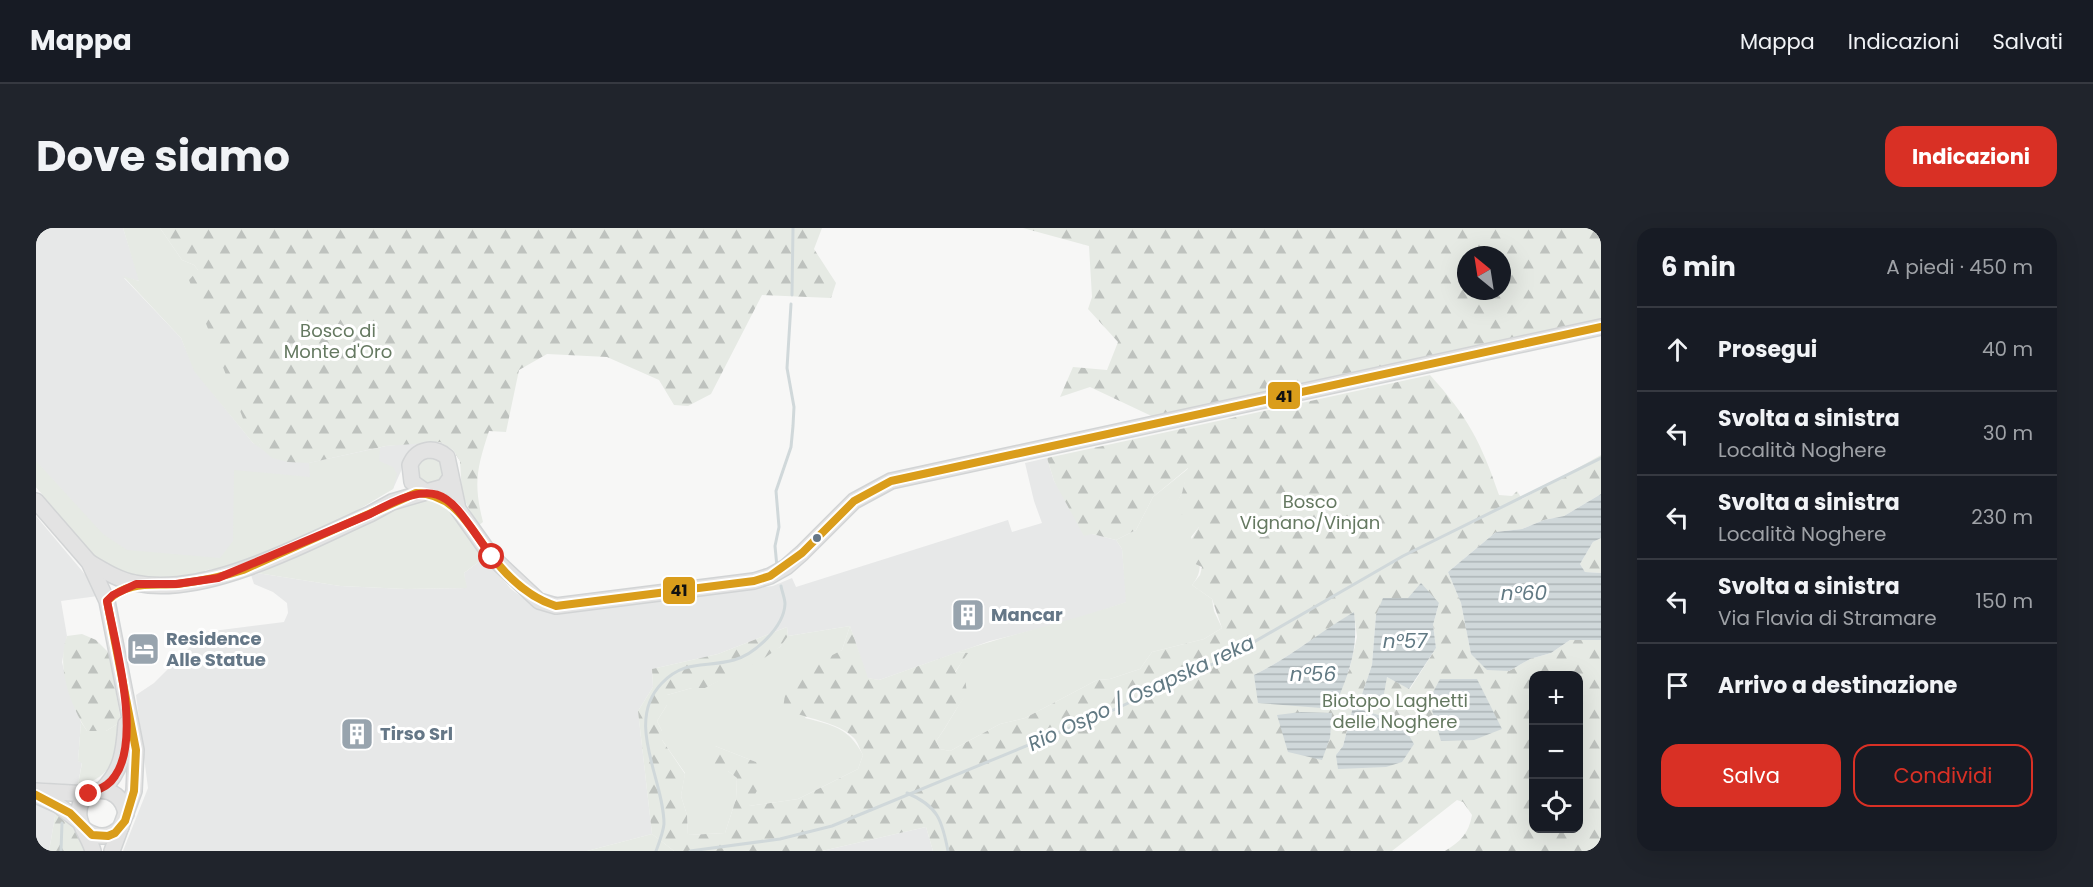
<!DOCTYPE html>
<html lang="it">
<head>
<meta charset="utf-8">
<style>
  :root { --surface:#171b24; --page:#20242c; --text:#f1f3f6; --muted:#9ea1a6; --line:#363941; --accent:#d93025 }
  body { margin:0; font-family:Poppins,sans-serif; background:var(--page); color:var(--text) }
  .controls { position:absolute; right:18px; bottom:18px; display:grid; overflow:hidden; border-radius:12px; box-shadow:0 6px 24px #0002 }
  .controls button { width:54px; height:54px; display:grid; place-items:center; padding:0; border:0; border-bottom:2px solid var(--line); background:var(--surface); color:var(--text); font:30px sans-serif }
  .compass { position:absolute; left:1421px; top:18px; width:54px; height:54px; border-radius:50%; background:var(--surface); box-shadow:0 6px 24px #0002; rotate:330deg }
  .stop { position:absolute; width:18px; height:18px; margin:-14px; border:4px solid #d93025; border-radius:50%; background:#fff }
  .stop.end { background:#d93025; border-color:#fff; box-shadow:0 2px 6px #0008 }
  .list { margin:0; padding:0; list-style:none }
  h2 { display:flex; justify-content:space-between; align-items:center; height:78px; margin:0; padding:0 24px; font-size:26px }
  h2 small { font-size:20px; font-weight:400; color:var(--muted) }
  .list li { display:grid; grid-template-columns:39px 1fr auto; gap:18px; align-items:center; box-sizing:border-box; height:84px; padding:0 24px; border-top:2px solid var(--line) }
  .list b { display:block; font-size:22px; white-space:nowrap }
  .list p { margin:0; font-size:20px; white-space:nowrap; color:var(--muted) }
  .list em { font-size:20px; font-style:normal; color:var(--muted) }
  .actions { display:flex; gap:12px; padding:18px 24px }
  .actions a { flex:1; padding:14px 0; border:2px solid var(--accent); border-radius:18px; text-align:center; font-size:21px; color:var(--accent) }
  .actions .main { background:var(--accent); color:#fff }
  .icon { flex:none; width:33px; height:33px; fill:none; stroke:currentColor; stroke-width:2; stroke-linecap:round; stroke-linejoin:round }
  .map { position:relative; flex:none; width:1565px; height:623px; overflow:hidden; border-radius:18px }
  header { display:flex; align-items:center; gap:36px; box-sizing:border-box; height:84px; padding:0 30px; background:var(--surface); border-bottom:2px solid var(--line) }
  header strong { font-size:28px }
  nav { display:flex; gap:33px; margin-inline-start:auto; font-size:21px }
  .intro { display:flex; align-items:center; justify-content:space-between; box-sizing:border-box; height:144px; padding:0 36px }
  h1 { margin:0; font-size:42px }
  .button { padding:15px 27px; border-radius:18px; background:var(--accent); color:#fff; font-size:21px; font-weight:700 }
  main { display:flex; gap:36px; padding:0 36px }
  aside { flex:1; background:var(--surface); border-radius:18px; box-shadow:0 6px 24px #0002 }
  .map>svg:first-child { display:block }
</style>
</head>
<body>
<header>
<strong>Mappa</strong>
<nav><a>Mappa</a><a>Indicazioni</a><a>Salvati</a></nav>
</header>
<div class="intro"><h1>Dove siamo</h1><a class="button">Indicazioni</a></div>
<main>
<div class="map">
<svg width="1565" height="623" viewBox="0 0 1565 623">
  <defs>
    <pattern id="forest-firs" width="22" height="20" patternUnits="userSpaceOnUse" patternTransform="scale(1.5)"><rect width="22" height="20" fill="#e6eae4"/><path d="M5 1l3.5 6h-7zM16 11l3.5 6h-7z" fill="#bec2be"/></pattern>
    <pattern id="water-rules" width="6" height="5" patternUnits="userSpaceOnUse" patternTransform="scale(1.5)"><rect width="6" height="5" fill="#d0d8da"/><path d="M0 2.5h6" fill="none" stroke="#acb4b6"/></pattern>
  </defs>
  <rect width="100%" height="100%" fill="#f7f7f6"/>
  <g fill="#e7e8e8">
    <path d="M0 0H87L104 53 88 50 145 110 159 143 217 215 273 235 350 218 389 214 368 229 365 243 357 261 183 345 177 341 169 342 170 347 138 351 25 287 0 259Z"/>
    <path d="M1011 230 1018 253 1056 306 1080 312 1086 321 1091 374 1037 392 954 413 843 452 831 450 814 398 752 408 751 399 682 426 616 441 617 459 602 483 616 606 551 623H87L112 560 100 467 118 455 169 404 248 394 252 385 251 375 237 364 218 356 214 344 304 358 370 361 430 360 428 345 448 330 475 361 502 381 517 386 737 358 756 350 760 359 972 292 976 304 1006 295 998 273 989 235Z"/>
    <path d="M0 288 52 350 62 368 25 373 31 408 26 434 33 463 45 494 42 533 46 534 42 557 0 554Z"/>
    <path d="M0 575 20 583 13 623H0Z"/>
    <path d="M890 599 897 623H786Z"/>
  </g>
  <g fill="#e6eae4">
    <path d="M87 0H124L146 32 158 37 162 42C180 104 193 167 227 222L217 215 158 143 145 110 87 48 103 53Z"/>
    <path d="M344 220 343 233 357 239 361 246 357 261 312 288 183 345 177 341 169 342 170 347 138 351H100L60 331 0 259V233L67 306 91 322 184 330 197 313 198 242 274 249 273 235Z"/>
    <circle cx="394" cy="243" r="13"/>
    <path d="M1153 240 1146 265 1137 282 1163 285V299L1155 309C1162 328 1170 340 1156 357L1176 371 1178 383 1186 400 1168 411 1116 424 1104 441 1074 451 1061 452 989 490 964 496 914 523 904 521 900 513C912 497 919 482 930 466L919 445 931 425 922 424C978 405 1035 393 1090 374L1086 321 1080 312 1100 302 1117 269Z"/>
    <path d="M401 272 414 281 448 330 428 345 431 360 370 361 304 358 214 344 376 274Z"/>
    <path d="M814 398 806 422 799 427 769 490C797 497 813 500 827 527L822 541 762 571 713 578 720 534 679 518 692 543 701 550 700 571 689 605 652 607 651 587 645 568 649 545 626 512V503L621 493 631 477V467L656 460H669L744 419 752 408Z"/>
    <path d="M45 494 51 503H70L85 494C83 524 76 552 42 557L46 535 42 533Z"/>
    <path d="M616 606 638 623H551Z"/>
  </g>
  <g fill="url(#forest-firs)" fill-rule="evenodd">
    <path d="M124 0H786L778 21 800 55 795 70 726 67 675 166 652 178 638 177 623 152 571 129 511 126 483 142 470 204 453 203C441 240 437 255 447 294L442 298 426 267 424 233 417 222 404 214 350 218 273 235 252 234 236 230 227 222 208 193 153 52 162 42 158 37 146 32Z"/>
    <path d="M987 0H1565V92L1124 192 1054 159 1024 169 1037 139 1071 142 1082 114 1052 81 1056 69 1053 18ZM1430 27H1466V63H1430Z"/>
    <path d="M1394 147C1432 189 1445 214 1463 267L1476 268 1481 263 1486 271 1565 227V266L1528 288 1508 292 1486 301 1460 304 1412 344 1425 375 1435 426 1473 443 1494 431 1515 425 1534 412H1565V623H1409C1424 614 1433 605 1436 587L1427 574 1421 572 1356 623H897L890 599 786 623H638L616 606 602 483 617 459 616 441 682 426 751 399 752 408 744 419 727 431 669 460H656L631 467V477L621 493 626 503V512L649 546 645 568 651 587 652 607 689 605 700 571 701 550 692 543 680 542 672 522 679 518 720 534 727 551 713 578 762 571 822 541 827 527C824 522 822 514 818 510 803 494 768 490 747 481L750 459 768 442 806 422 814 398 832 450 843 452 922 424 932 425 919 444 929 449 931 466C919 481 912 497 900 513L904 521 914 523 964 496 989 490 1061 452 1074 451 1104 441 1116 424 1168 411 1186 400 1176 371 1156 357 1164 347 1166 339 1155 334 1150 320 1163 299V285L1144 287 1136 282 1146 265 1152 240 1117 269 1100 302 1080 312 1056 306 1048 308 1018 253 1011 230ZM1372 370 1403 375 1397 397 1400 420 1374 461 1351 449 1323 475 1336 437 1340 387ZM1318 385 1321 409 1313 443 1266 476H1240L1218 447C1253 430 1284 404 1318 385ZM1498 448H1542V600H1498ZM1441 451 1405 513 1426 452ZM1317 479 1365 494 1300 527 1307 518Z"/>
    <path d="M1565 310V345L1549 344 1544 336 1557 314Z"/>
    <path d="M46 406 60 412 73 425 85 494 70 503H51C34 477 20 438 31 408Z"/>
    <path d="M20 583 45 603 51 623H13Z"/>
  </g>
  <g fill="url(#water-rules)">
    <path d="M1565 266V310L1557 314 1544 336 1549 344 1565 345V412H1534L1515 425 1494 431 1473 443 1451 442 1435 426 1425 375 1412 344 1460 304 1486 301 1508 292 1528 288Z"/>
    <path d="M1385 355 1403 375 1397 397 1400 420 1373 461 1351 449 1345 482 1323 475 1336 437 1340 387 1347 370H1372Z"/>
    <path d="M1318 384C1323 423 1312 446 1298 481L1222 475 1218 447C1253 430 1284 404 1318 384Z"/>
    <path d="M1404 451H1441L1466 501 1438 512 1405 513 1393 472Z"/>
    <path d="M1317 479 1365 494 1378 516 1366 534 1350 539 1302 541 1300 527 1307 518Z"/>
    <path d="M1265 484 1296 485 1294 510 1286 532 1252 524 1241 487Z"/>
  </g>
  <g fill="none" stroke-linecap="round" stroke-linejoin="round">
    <g stroke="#d0d8da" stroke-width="3">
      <path d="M756 67 757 0"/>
      <path d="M741 339 739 318 743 299 740 263 755 219 757 198 758 179 751 140 755 76"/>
      <path d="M871 565C902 578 906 592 912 623"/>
      <path d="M25 623 26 595"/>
      <path d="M620 623C623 615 627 605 628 596 628 551 588 494 626 455 649 431 669 440 698 432 719 426 748 399 749 376 749 370 746 364 745 358"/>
      <path d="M654 623 744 611 796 598 1075 483 1192 429 1367 328 1565 230"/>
    </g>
    <defs>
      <g id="major">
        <path d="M415 249 408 259 390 264 376 254 374 237C381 220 398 218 411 229L422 281 456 329 503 373 520 378 718 353 734 348 750 339 766 325 818 273 855 253 1565 99"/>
        <path d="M0 273 53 334 71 373 100 522 98 563 76 623"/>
        <path d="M53 334C67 342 82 352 99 355 170 370 269 315 334 286L356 274 390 264"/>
        <path d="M66 562C86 543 88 523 90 496"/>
        <path d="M0 563 53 566"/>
        <path d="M0 567 22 577 44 594"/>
        <path d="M49 602C62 611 74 610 85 599"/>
        <path d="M57 623C54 611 44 599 43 588 40 557 85 552 90 586"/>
      </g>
    </defs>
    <use href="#major" stroke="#d2d4d5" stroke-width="18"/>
    <use href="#major" stroke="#e3e3e3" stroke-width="15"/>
    <defs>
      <path id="bus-1" d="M0 567 34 585 56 607 72 608 79 605 89 593 98 563 100 522 71 373C92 352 116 358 142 356 165 353 186 349 207 342L380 265C420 266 433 299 455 327 472 350 492 369 520 378L718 353 734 348 766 325 818 273 855 253 1565 99"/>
    </defs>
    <use href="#bus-1" stroke="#fff" stroke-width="12"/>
    <use href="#bus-1" stroke="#da9d1b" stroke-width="8"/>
  </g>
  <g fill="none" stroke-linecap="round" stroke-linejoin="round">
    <path stroke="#d93025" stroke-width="8" d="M53 566C64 560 72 559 79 548 106 510 79 416 71 373L77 367 100 356H140L182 350 334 286C410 244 412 269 456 329"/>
  </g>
  <defs>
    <symbol id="building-square" viewBox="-11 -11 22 22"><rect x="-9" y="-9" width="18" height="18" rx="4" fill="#98a4ae" stroke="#fff"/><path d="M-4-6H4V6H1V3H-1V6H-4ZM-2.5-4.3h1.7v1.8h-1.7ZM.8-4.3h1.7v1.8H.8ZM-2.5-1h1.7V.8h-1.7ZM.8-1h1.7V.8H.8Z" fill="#fff"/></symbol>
    <symbol id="hotel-square" viewBox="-11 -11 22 22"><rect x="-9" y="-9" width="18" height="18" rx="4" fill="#98a4ae" stroke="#fff"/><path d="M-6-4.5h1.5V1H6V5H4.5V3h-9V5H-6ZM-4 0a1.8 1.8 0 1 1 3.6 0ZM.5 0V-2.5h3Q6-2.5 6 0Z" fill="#fff"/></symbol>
  </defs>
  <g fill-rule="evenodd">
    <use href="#building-square" x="913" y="368" width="38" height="38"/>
    <use href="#hotel-square" x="88" y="402" width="38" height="38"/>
    <use href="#building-square" x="302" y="487" width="38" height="38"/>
  </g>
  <circle fill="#657787" stroke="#fff" stroke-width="2" cx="781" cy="310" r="5"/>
  <g text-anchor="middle" stroke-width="6" stroke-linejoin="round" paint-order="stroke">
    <g font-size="18" fill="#657961" stroke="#fff">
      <text x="302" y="109">Bosco di<tspan x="302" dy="21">Monte d'Oro</tspan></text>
      <text x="1274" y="280">Bosco<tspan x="1274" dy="21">Vignano/Vinjan</tspan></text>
      <text x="1359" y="479">Biotopo Laghetti<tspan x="1359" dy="21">delle Noghere</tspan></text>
    </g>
    <g font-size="18" font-weight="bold" fill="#657787" stroke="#fff" text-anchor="start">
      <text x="955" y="393">Mancar</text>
      <text x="130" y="417">Residence<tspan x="130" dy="21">Alle Statue</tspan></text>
      <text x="344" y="512">Tirso Srl</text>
    </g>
    <g font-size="20" font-style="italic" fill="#617983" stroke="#fff">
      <text x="1488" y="372">n°60</text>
      <text x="1369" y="420">n°57</text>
      <text x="1277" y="453">n°56</text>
      <text transform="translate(1105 465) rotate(-25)" y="7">Rio Ospo / Osapska reka</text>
    </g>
  </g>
  <g stroke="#fff" stroke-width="2">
    <rect x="1231" y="153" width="34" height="29" rx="6" fill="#da9d1b"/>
    <rect x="626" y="348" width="34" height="29" rx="6" fill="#da9d1b"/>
  </g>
  <g font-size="16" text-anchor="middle" font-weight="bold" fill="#111">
    <text x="1248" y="174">41</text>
    <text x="643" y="368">41</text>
  </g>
</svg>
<div class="controls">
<button>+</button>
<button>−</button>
<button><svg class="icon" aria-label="locate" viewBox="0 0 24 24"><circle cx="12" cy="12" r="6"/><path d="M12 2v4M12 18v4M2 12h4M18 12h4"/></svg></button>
</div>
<svg class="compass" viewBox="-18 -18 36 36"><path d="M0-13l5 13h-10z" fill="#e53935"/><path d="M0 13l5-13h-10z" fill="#9ea1a6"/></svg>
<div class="stop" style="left:456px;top:329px"></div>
<div class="stop end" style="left:53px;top:566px"></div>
</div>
<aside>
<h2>6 min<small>A piedi · 450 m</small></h2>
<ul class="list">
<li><svg class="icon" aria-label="ahead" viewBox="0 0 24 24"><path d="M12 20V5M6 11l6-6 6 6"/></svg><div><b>Prosegui</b></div><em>40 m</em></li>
<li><svg class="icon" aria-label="left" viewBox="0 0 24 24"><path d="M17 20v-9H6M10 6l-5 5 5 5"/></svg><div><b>Svolta a sinistra</b><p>Località Noghere</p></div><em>30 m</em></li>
<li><svg class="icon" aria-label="left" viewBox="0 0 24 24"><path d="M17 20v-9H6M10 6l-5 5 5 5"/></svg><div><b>Svolta a sinistra</b><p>Località Noghere</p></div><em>230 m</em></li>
<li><svg class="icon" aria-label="left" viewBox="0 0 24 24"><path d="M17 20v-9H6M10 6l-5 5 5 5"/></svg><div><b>Svolta a sinistra</b><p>Via Flavia di Stramare</p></div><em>150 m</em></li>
<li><svg class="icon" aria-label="arrive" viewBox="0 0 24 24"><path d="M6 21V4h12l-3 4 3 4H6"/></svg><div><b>Arrivo a destinazione</b></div></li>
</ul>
<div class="actions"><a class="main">Salva</a><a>Condividi</a></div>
</aside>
</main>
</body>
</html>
